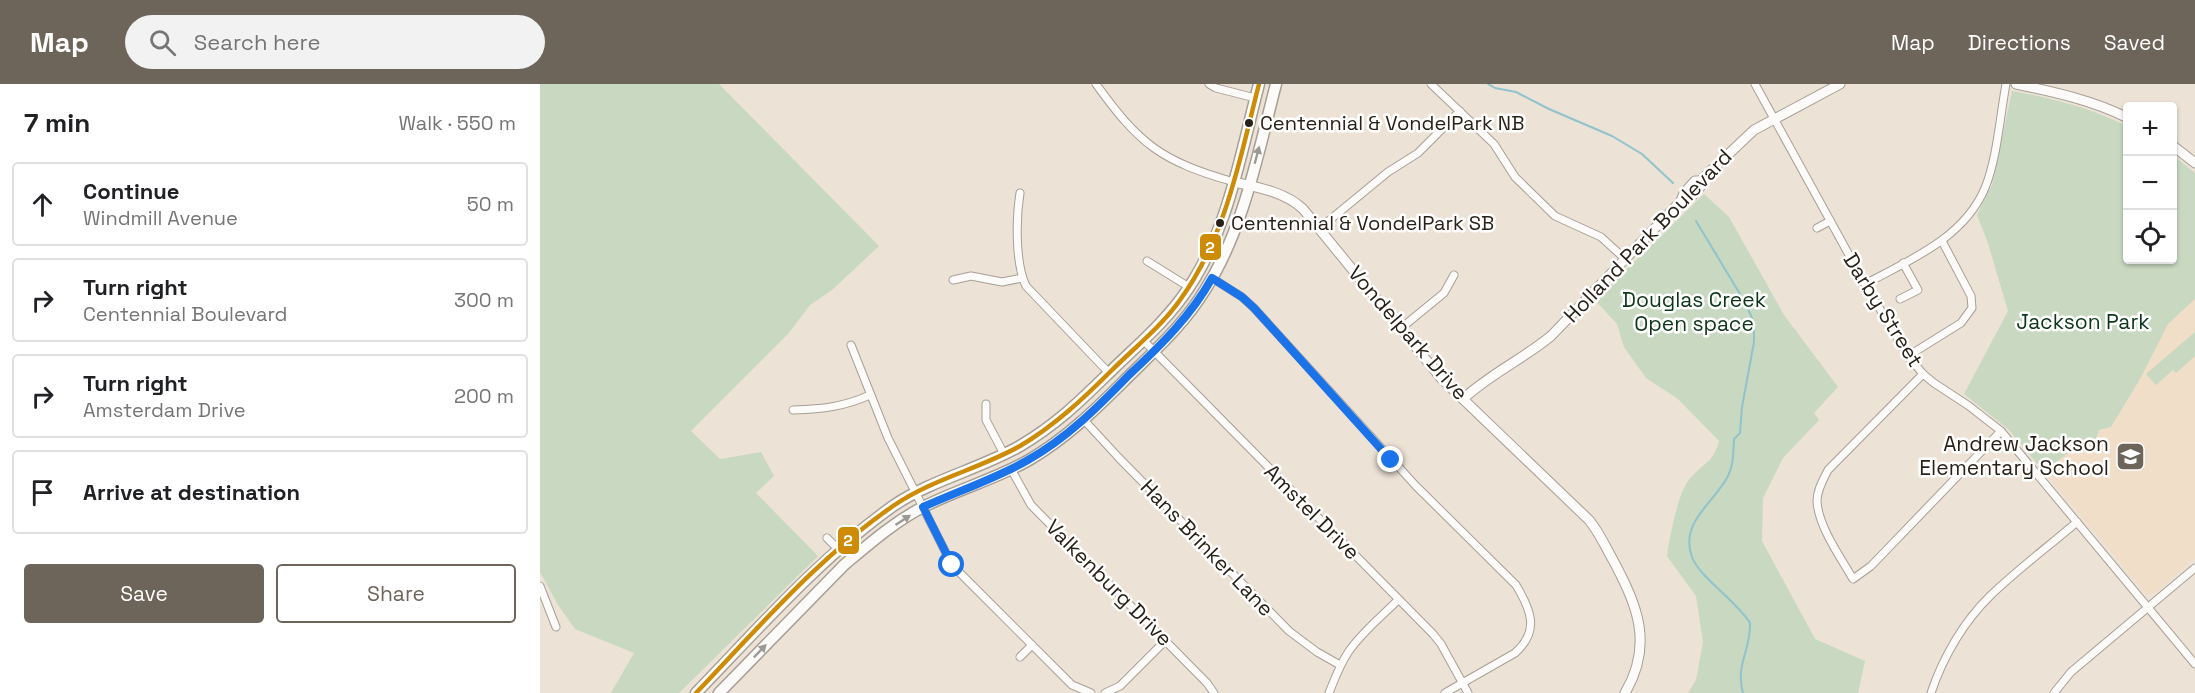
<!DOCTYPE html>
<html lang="en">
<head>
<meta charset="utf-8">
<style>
  :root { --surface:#fff; --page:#f2f2f2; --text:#202124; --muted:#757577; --line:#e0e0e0; --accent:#6d655a }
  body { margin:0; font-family:"Space Grotesk",sans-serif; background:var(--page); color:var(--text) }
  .controls { position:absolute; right:18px; top:18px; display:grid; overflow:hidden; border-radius:6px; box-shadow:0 2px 4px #0004 }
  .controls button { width:54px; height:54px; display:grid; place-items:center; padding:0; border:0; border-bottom:2px solid var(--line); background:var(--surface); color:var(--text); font:30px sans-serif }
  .stop { position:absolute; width:18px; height:18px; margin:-14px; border:4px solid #1a73e8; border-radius:50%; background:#fff }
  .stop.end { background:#1a73e8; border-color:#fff; box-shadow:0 2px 6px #0008 }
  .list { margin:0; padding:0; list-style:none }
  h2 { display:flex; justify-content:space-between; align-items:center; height:78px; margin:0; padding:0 24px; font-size:26px }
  h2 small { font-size:20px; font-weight:400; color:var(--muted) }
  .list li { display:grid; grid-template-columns:39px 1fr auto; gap:18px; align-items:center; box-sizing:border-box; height:84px; margin:0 12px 12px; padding:0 12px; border:2px solid var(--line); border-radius:6px }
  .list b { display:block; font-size:22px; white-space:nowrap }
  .list p { margin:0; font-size:20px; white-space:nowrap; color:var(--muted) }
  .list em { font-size:20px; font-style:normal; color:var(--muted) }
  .actions { display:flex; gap:12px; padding:18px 24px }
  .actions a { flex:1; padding:14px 0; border:2px solid var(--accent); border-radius:6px; text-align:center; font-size:21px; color:var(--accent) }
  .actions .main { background:var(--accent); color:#fff }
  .icon { flex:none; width:33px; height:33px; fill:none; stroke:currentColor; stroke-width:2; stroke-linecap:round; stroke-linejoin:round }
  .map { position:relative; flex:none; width:1655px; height:609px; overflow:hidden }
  header { display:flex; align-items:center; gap:36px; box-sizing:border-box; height:84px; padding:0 30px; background:var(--accent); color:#fff }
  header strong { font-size:28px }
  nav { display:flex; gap:33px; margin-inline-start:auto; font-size:21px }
  .search { width:420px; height:54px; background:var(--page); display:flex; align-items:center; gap:15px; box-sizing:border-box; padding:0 21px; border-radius:33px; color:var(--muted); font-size:22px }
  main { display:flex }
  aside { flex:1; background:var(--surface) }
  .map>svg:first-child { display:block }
</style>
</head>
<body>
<header>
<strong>Map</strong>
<div class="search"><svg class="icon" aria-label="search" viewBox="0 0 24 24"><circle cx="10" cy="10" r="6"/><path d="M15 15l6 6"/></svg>Search here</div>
<nav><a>Map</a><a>Directions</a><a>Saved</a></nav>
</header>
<main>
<aside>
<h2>7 min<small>Walk · 550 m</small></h2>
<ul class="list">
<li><svg class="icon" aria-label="ahead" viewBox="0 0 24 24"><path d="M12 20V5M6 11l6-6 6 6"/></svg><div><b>Continue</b><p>Windmill Avenue</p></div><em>50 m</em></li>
<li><svg class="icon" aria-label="right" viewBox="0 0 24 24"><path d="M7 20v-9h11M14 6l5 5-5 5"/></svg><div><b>Turn right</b><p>Centennial Boulevard</p></div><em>300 m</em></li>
<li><svg class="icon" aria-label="right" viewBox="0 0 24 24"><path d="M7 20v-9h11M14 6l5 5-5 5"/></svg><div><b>Turn right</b><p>Amsterdam Drive</p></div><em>200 m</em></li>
<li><svg class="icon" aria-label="arrive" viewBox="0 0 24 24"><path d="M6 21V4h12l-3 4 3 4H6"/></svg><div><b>Arrive at destination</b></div></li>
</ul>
<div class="actions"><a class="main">Save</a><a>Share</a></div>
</aside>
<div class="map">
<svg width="1655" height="609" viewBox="0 0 1655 609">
  <rect width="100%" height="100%" fill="#ede2d6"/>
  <path fill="#f1dec9" d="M1655 215V475L1613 510 1607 511 1504 388 1557 346H1563L1571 343 1585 321 1628 240Z"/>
  <g fill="#c8d8c1">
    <path d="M0 0H179L339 162 292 206 270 221 248 250 151 347 180 375 221 368 234 392 216 409 278 472 139 609H71L94 569 35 545 18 521 0 488Z"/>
    <path d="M1472 7C1513 14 1550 24 1587 42L1588 176H1632L1633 71 1655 89V215L1628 240 1600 295 1571 343 1559 346 1556 355 1548 353 1504 388 1469 346 1424 310 1468 227 1447 156 1437 131 1452 101Z"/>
    <path d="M1164 110 1189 133 1244 231 1298 303 1274 329 1279 336 1243 374 1223 414 1222 457 1275 555 1325 577 1318 609H1148L1156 596 1163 558 1156 512 1127 472C1130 453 1137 411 1149 396 1162 379 1173 380 1179 357L1138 315 1106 294 1084 263 1077 240 1055 216Z"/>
    <path d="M1655 248V272L1636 289 1633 286 1616 301 1606 290Z"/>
  </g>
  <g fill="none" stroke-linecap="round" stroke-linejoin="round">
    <g stroke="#90c3cc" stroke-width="2">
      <path d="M948 0 955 4 976 8 1009 25 1072 52 1102 70 1133 99"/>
      <path d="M1156 137 1206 220 1214 239V258L1202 323 1200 349 1194 355C1193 368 1194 380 1188 392 1175 418 1139 438 1152 473 1159 493 1196 516 1210 539 1211 566 1195 581 1203 609"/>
    </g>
    <defs>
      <g id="minor">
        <path d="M556 0C600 61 621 77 694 98"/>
        <path d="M669 0 676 4 715 14"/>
        <path d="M891 0 954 60 975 93 1015 132 1061 153 1084 174"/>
        <path d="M1215 0 1325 200 1368 272 1383 290 1394 299 1429 322 1461 347 1655 580"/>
        <path d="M480 109C476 134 475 179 486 202L569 289"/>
        <path d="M780 144 848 88 878 69 920 27"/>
        <path d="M1277 144 1290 137"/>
        <path d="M607 177 649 203"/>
        <path d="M672 194 702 213 714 224 876 402 976 501C991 526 1000 547 975 569L905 609"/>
        <path d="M413 196 431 192 462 198 482 194"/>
        <path d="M1325 200C1370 176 1424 154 1445 104 1457 75 1460 32 1466 0"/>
        <path d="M1360 215 1378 206 1363 179"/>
        <path d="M860 245 904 209 914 191"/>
        <path d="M603 256 893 550 901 560 928 609"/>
        <path d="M311 261 348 354 412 481 532 601 551 609"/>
        <path d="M1368 272 1421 239 1432 224 1431 212 1402 157"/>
        <path d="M1383 290 1288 386C1283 396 1277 406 1277 417 1278 442 1301 474 1313 495L1331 482 1461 347"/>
        <path d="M446 320V336L464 370"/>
        <path d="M253 326C283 325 303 323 330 311"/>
        <path d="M544 336 579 374 749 547 777 568 800 581"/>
        <path d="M471 385 491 421 667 599 674 609"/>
        <path d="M287 454 298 465"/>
        <path d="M0 502 16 543"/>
        <path d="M480 573 492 561"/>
        <path d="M565 609 580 602 625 557"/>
        <path d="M789 609C795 594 800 580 809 567 823 547 842 532 858 516"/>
        <path d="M1391 609C1403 573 1424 537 1451 511 1478 485 1509 462 1537 438"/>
        <path d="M1514 609 1531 588 1655 484"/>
      </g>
      <g id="tertiary">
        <path d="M1476 0C1514 8 1552 16 1588 34"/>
        <path d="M1632 61 1655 79"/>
        <path d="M694 98C717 103 745 108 763 125L901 294 1049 436C1059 448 1065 462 1073 476 1097 521 1114 560 1085 609"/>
        <path d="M1141 117 1150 114 1160 103V97"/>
        <path d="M923 315C950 290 983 275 1011 252L1141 117 1144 109 1155 97H1160L1214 46 1300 0"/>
      </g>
      <g id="primary">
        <path d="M156 609C219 544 279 475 353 422 391 396 440 385 480 362 520 338 542 315 574 284 597 262 621 241 640 216 687 155 700 72 719 0"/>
        <path d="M179 609 304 481C329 460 355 437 385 422 419 405 456 395 489 376 525 355 554 327 583 298 612 269 644 241 665 206 704 145 718 69 736 0"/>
      </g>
    </defs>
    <use href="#minor" stroke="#a79f96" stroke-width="9"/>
    <use href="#tertiary" stroke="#a79f96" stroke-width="11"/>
    <use href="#primary" stroke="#a79f96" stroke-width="13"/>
    <use href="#minor" stroke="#fcfbf9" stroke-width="7"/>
    <use href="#tertiary" stroke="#fcfbf9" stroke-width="9"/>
    <use href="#primary" stroke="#fcfbf9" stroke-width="10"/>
    <defs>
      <path id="bus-1" d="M156 609C218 544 279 473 353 422 392 395 439 385 480 362 514 342 543 315 571 287 594 264 621 243 640 216 686 153 700 74 719 0"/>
    </defs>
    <use href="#bus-1" stroke="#fff" stroke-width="9"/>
    <use href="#bus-1" stroke="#ce8b05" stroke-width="4.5"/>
  </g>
  <defs><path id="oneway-solid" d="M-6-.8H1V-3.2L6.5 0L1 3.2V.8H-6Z" transform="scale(1.5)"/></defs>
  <g fill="#9d9994">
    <use href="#oneway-solid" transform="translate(717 71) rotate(-75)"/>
    <use href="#oneway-solid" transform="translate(363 436) rotate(-33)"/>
    <use href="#oneway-solid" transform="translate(220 567) rotate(-46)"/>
  </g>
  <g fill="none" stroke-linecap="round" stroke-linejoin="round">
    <path stroke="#1a73e8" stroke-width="8" d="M412 481 383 423C418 407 455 395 488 376 527 354 558 323 589 291 620 262 651 232 672 194L702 213 714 224 851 376"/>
  </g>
  <defs>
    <symbol id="school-square" viewBox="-11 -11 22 22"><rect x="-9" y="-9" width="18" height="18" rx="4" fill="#6d655a" stroke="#fff"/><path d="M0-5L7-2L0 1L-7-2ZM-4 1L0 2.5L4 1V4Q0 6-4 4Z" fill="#fff"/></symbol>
  </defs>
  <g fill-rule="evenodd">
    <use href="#school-square" x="1574" y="356" width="33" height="33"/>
  </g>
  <g fill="#282118" stroke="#fff" stroke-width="2">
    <circle cx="709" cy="39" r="5"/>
    <circle cx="680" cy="139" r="5"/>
  </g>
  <g text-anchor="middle" stroke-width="5" stroke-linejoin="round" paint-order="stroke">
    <g font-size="20" fill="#282118" stroke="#fff" text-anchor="start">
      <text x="720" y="46">Centennial &amp; VondelPark NB</text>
      <text x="691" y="146">Centennial &amp; VondelPark SB</text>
    </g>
    <g font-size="21" fill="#282118" stroke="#fff">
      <text transform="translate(1108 152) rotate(-46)" y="7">Holland Park Boulevard</text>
      <text transform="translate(1343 226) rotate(58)" y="7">Darby Street</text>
      <text transform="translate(868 249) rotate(49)" y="7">Vondelpark Drive</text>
      <text transform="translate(772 428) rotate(45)" y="7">Amstel Drive</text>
      <text transform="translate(667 464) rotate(46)" y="7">Hans Brinker Lane</text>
      <text transform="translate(569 499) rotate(45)" y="7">Valkenburg Drive</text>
    </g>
    <g font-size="21" fill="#0d351a" stroke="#fff">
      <text x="1154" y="223">Douglas Creek<tspan x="1154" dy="24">Open space</tspan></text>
      <text x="1543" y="245">Jackson Park</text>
    </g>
    <g font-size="21" fill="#282118" stroke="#fff" text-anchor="end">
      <text x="1569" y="367">Andrew Jackson<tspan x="1569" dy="24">Elementary School</tspan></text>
    </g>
  </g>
  <g stroke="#fff" stroke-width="2">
    <rect x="659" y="149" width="23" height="28" rx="6" fill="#ce8b05"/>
    <rect x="297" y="442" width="23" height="29" rx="6" fill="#ce8b05"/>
  </g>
  <g font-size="16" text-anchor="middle" font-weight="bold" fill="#fff">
    <text x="670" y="169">2</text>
    <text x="308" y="462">2</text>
  </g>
</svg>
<div class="controls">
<button>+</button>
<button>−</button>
<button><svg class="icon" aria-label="locate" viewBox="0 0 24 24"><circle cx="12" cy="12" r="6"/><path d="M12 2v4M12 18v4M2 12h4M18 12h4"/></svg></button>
</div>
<div class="stop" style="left:412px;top:481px"></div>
<div class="stop end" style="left:851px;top:376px"></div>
</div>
</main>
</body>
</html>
